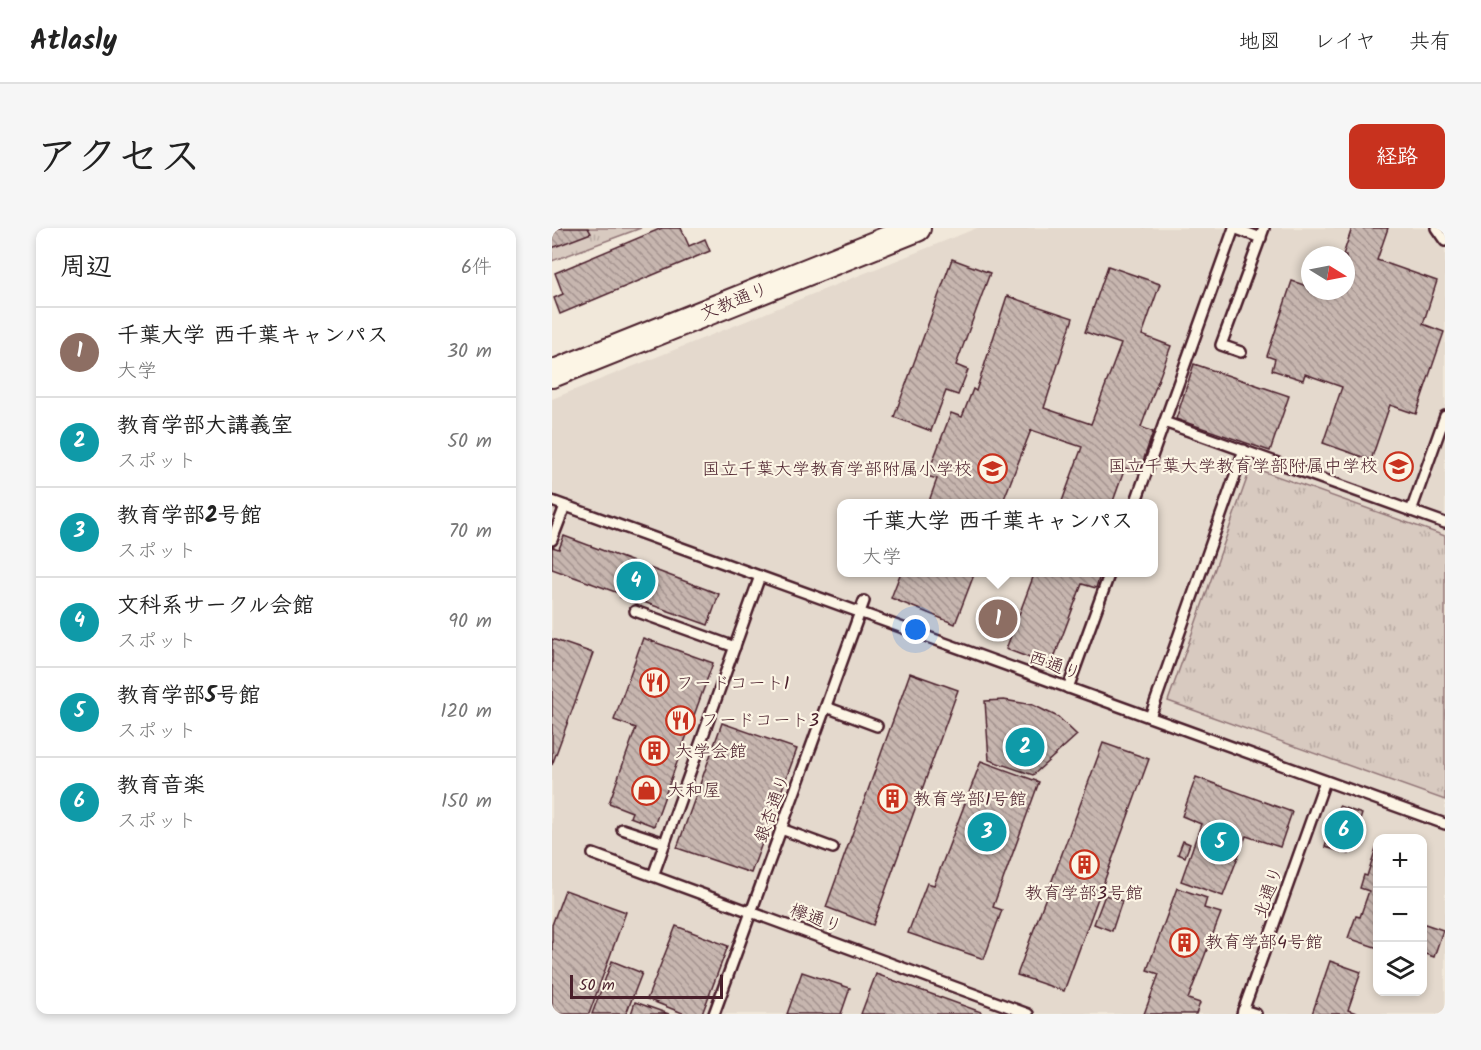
<!DOCTYPE html>
<html lang="ja">
<head>
<meta charset="utf-8">
<style>
  :root { --surface:#fff; --page:#f6f6f6; --text:#222; --muted:#767676; --line:#e0e0e0; --accent:#c8321e }
  body { margin:0; font-family:Kalam,"Klee One",sans-serif; background:var(--page); color:var(--text) }
  .controls { position:absolute; right:18px; bottom:18px; display:grid; overflow:hidden; border-radius:12px; box-shadow:0 3px 9px #0003 }
  .controls button { width:54px; height:54px; display:grid; place-items:center; padding:0; border:0; border-bottom:2px solid var(--line); background:var(--surface); color:var(--text); font:30px sans-serif }
  .compass { position:absolute; left:749px; top:18px; width:54px; height:54px; border-radius:50%; background:var(--surface); box-shadow:0 3px 9px #0003; rotate:100deg }
  .scale { position:absolute; left:18px; bottom:15px; width:153px; box-sizing:border-box; padding-left:6px; border:3px solid #4a1f2b; border-top:0; font-size:16px; line-height:21px; white-space:nowrap; color:#4a1f2b; -webkit-text-stroke:4px #fcf5e5; paint-order:stroke }
  .you { position:absolute; left:364px; top:402px; width:21px; height:21px; margin:-15px; border:4px solid #fff; border-radius:50%; background:#1a73e8; box-shadow:0 0 0 9px #1a73e833 }
  .badge { display:grid; place-items:center; width:39px; height:39px; border-radius:50%; background:var(--accent); color:#fff; font-size:20px; font-weight:700 }
  .pin { position:absolute; translate:-50% -50%; border:3px solid #fff; box-shadow:0 2px 6px #0006 }
  .popup { position:absolute; left:285px; top:271px; width:321px; height:78px; box-sizing:border-box; display:grid; place-content:center; border-radius:12px; background:var(--surface); filter:drop-shadow(0 2px 4px #0005); font-size:20px; white-space:nowrap; color:var(--muted) }
  .popup b { font-size:22px; color:var(--text) }
  .popup::after { content:''; position:absolute; left:50%; top:100%; margin-left:-12px; border:12px solid transparent; border-top-color:var(--surface) }
  .list { margin:0; padding:0; list-style:none }
  h2 { display:flex; justify-content:space-between; align-items:center; height:78px; margin:0; padding:0 24px; font-size:26px }
  h2 small { font-size:20px; font-weight:400; color:var(--muted) }
  .list li { display:grid; grid-template-columns:39px 1fr auto; gap:18px; align-items:center; box-sizing:border-box; height:90px; padding:0 24px; border-top:2px solid var(--line) }
  .list b { display:block; font-size:22px; white-space:nowrap }
  .list p { margin:0; font-size:20px; white-space:nowrap; color:var(--muted) }
  .list em { font-size:20px; font-style:normal; color:var(--muted) }
  .icon { flex:none; width:33px; height:33px; fill:none; stroke:currentColor; stroke-width:2; stroke-linecap:round; stroke-linejoin:round }
  .map { position:relative; flex:none; width:893px; height:786px; overflow:hidden; border-radius:12px }
  header { display:flex; align-items:center; gap:36px; box-sizing:border-box; height:84px; padding:0 30px; background:var(--surface); border-bottom:2px solid var(--line) }
  header strong { font-size:28px }
  nav { display:flex; gap:33px; margin-inline-start:auto; font-size:21px }
  .intro { display:flex; align-items:center; justify-content:space-between; box-sizing:border-box; height:144px; padding:0 36px }
  h1 { margin:0; font-size:42px }
  .button { padding:15px 27px; border-radius:12px; background:var(--accent); color:#fff; font-size:21px; font-weight:700 }
  main { display:flex; gap:36px; padding:0 36px }
  aside { flex:1; background:var(--surface); border-radius:12px; box-shadow:0 3px 9px #0003 }
  .map>svg:first-child { display:block }
</style>
</head>
<body>
<header>
<strong>Atlasly</strong>
<nav><a>地図</a><a>レイヤ</a><a>共有</a></nav>
</header>
<div class="intro"><h1>アクセス</h1><a class="button">経路</a></div>
<main>
<aside>
<h2>周辺<small>6件</small></h2>
<ul class="list">
<li><span class="badge" style="background:#8d6e63">1</span><div><b>千葉大学 西千葉キャンパス</b><p>大学</p></div><em>30 m</em></li>
<li><span class="badge" style="background:#0f9aa8">2</span><div><b>教育学部大講義室</b><p>スポット</p></div><em>50 m</em></li>
<li><span class="badge" style="background:#0f9aa8">3</span><div><b>教育学部2号館</b><p>スポット</p></div><em>70 m</em></li>
<li><span class="badge" style="background:#0f9aa8">4</span><div><b>文科系サークル会館</b><p>スポット</p></div><em>90 m</em></li>
<li><span class="badge" style="background:#0f9aa8">5</span><div><b>教育学部5号館</b><p>スポット</p></div><em>120 m</em></li>
<li><span class="badge" style="background:#0f9aa8">6</span><div><b>教育音楽</b><p>スポット</p></div><em>150 m</em></li>
</ul>
</aside>
<div class="map">
<svg width="893" height="786" viewBox="0 0 893 786">
  <defs>
    <pattern id="park-tufts" width="24" height="20" patternUnits="userSpaceOnUse" patternTransform="scale(1.5)"><rect width="24" height="20" fill="#d8cac0"/><path d="M3 7l-1-3M5 7V3M7 7l1-3M15 17l-1-3M17 17v-4M19 17l1-3" fill="none" stroke="#bbada5"/></pattern>
    <pattern id="building-back-hatch" width="6" height="6" patternUnits="userSpaceOnUse" patternTransform="scale(1.5)"><rect width="6" height="6" fill="#c7b6af"/><path d="M-1 5l2 2M0 0l6 6M5-1l2 2" fill="none" stroke="#a4938f"/></pattern>
  </defs>
  <rect width="100%" height="100%" fill="#f1e8da"/>
  <filter id="ink" filterUnits="userSpaceOnUse"><feTurbulence type="fractalNoise" baseFrequency=".0167" numOctaves="2"/><feDisplacementMap in="SourceGraphic" scale="12" xChannelSelector="R" yChannelSelector="G"/><feConvolveMatrix kernelMatrix="1 2 1 2 8 2 1 2 1" color-interpolation-filters="sRGB"/></filter>
  <g filter="url(#ink)">
    <path fill="#e4d9cd" fill-rule="evenodd" d="M425 0H893V786H0V171ZM758 27H794V63H758ZM290 276H602V344H290ZM826 610H870V764H826Z"/>
    <g fill="url(#park-tufts)" stroke="#917476" stroke-width="1.5">
      <path d="M0 0H89L0 33Z"/>
      <path d="M699 239 893 308V572L616 473Z"/>
    </g>
    <g fill="url(#building-back-hatch)" stroke="#4a1f2b" stroke-width="1.5">
      <path d="M0 0H36L39 5 0 20Z"/>
      <path d="M110 0H129L137 18 153 11 158 23 8 86 2 70 11 66 3 45Z"/>
      <path d="M800 0H836L825 32 885 53 871 96 892 104 864 186 838 177 819 232 771 215 790 159 753 146 751 152 720 142 723 131 715 128 740 53 758 59V63H769L778 66 779 63H794V27H791Z"/>
      <path d="M400 31 438 45 404 137 416 142 406 167 394 163 379 203 342 189Z"/>
      <path d="M556 38 608 56 590 107 619 118 589 199 601 204 587 245 573 240 560 276H509L530 219 479 202 450 276H376L385 251 375 248 399 185 410 189 421 161 424 163 455 68 521 90 492 180 539 196 569 116 533 104Z"/>
      <path d="M642 136 737 168 718 223 624 191Z"/>
      <path d="M12 308 167 366 156 397 86 372 85 376 68 369 69 366 0 341V319L7 321Z"/>
      <path d="M349 344H423L403 396 339 370Z"/>
      <path d="M483 344H549L544 360 530 356 499 438 454 421Z"/>
      <path d="M91 410 161 435 102 598 78 589 80 584 57 575 84 500 62 492Z"/>
      <path d="M0 411 41 425 0 537Z"/>
      <path d="M358 445 406 462 321 697 274 679Z"/>
      <path d="M452 472 481 477 506 489 525 507 481 547 437 532 433 473Z"/>
      <path d="M170 495 245 521 199 645 125 620Z"/>
      <path d="M551 515 597 531 512 763 465 747Z"/>
      <path d="M429 533 487 554 441 679 450 682 432 731 356 705 375 655 382 657Z"/>
      <path d="M644 549 740 584 728 619 694 608 671 668 629 653 649 596 630 588Z"/>
      <path d="M787 578 810 586 797 626 773 619Z"/>
      <path d="M631 613 638 616 633 629 626 626Z"/>
      <path d="M824 620H826V720L796 710 804 688 808 689 817 663 808 660 812 647 815 648Z"/>
      <path d="M625 660 655 670 652 680 669 685 636 771 648 775 644 786H592L607 746 595 742Z"/>
      <path d="M13 662 74 684 37 786H0V697Z"/>
      <path d="M553 667 570 673 560 703 542 696Z"/>
      <path d="M870 695 891 702 882 729 870 725Z"/>
      <path d="M124 698 176 718 150 786H133L95 771Z"/>
      <path d="M60 733 90 745 74 786H40Z"/>
      <path d="M778 733 809 744 796 782 807 786H760Z"/>
      <path d="M250 744 298 760 289 786H235Z"/>
      <path d="M324 746 429 784V786H309Z"/>
      <path d="M83 774 117 786H79Z"/>
    </g>
    <g fill="none" stroke-linecap="round" stroke-linejoin="round">
      <defs>
        <g id="lane">
          <path d="M682 0 709 10"/>
          <path d="M884 0 893 13"/>
          <path d="M689 124 669 117 712 0"/>
          <path d="M612 194 893 295"/>
          <path d="M0 273 893 596"/>
          <path d="M583 276 682 0"/>
          <path d="M859 283 893 188"/>
          <path d="M0 312 13 278"/>
          <path d="M83 383 183 419"/>
          <path d="M516 460 558 344"/>
          <path d="M274 479 325 498"/>
          <path d="M598 489 692 222"/>
          <path d="M70 601 113 615"/>
          <path d="M229 601 281 620"/>
          <path d="M41 626 476 786"/>
          <path d="M101 648 208 348"/>
          <path d="M691 782 704 786"/>
          <path d="M162 786 312 373"/>
          <path d="M690 786 773 553"/>
        </g>
        <path id="secondary" d="M0 146 365 0"/>
      </defs>
      <use href="#lane" stroke="#4a1f2b" stroke-width="14"/>
      <use href="#secondary" stroke="#4a1f2b" stroke-width="30"/>
      <use href="#lane" stroke="#fcf5e5" stroke-width="9"/>
      <use href="#secondary" stroke="#fcf5e5" stroke-width="26"/>
    </g>
  </g>
  <defs>
    <symbol id="school-ring" viewBox="-11 -11 22 22"><circle r="9.5" fill="#fcf5e5" stroke="#c8321e" stroke-width="1.5"/><path d="M0-5L7-2L0 1L-7-2ZM-4 1L0 2.5L4 1V4Q0 6-4 4Z" fill="#c8321e"/></symbol>
    <symbol id="restaurant-ring" viewBox="-11 -11 22 22"><circle r="9.5" fill="#fcf5e5" stroke="#c8321e" stroke-width="1.5"/><path d="M-5-6h1v4h1v-4h1v4h1v-4h1v5L-1.5 .5V6h-2V.5L-5-1ZM5-6V6H3V1.5H1.5Q1.5-4 5-6Z" fill="#c8321e"/></symbol>
    <symbol id="building-ring" viewBox="-11 -11 22 22"><circle r="9.5" fill="#fcf5e5" stroke="#c8321e" stroke-width="1.5"/><path d="M-4-6H4V6H1V3H-1V6H-4ZM-2.5-4.3h1.7v1.8h-1.7ZM.8-4.3h1.7v1.8H.8ZM-2.5-1h1.7V.8h-1.7ZM.8-1h1.7V.8H.8Z" fill="#c8321e"/></symbol>
    <symbol id="shop-ring" viewBox="-11 -11 22 22"><circle r="9.5" fill="#fcf5e5" stroke="#c8321e" stroke-width="1.5"/><path d="M-5-2.5h2.3a2.7 3.5 0 0 1 5.4 0H5L5.5 6h-11ZM-1.5-2.5h3a1.5 2.3 0 0 0-3 0Z" fill="#c8321e"/></symbol>
  </defs>
  <g fill-rule="evenodd">
    <use href="#school-ring" x="830" y="222" width="33" height="33"/>
    <use href="#school-ring" x="424" y="224" width="33" height="33"/>
    <use href="#restaurant-ring" x="86" y="438" width="33" height="33"/>
    <use href="#restaurant-ring" x="112" y="476" width="33" height="33"/>
    <use href="#building-ring" x="86" y="506" width="33" height="33"/>
    <use href="#shop-ring" x="78" y="546" width="33" height="33"/>
    <use href="#building-ring" x="324" y="554" width="33" height="33"/>
    <use href="#building-ring" x="516" y="620" width="33" height="33"/>
    <use href="#building-ring" x="616" y="698" width="33" height="33"/>
  </g>
  <g text-anchor="middle" stroke-width="4.5" stroke-linejoin="round" paint-order="stroke">
    <g font-size="18" fill="#4a1f2b" stroke="#fcf5e5">
      <text transform="translate(182 73) rotate(-22)" y="6">文教通り</text>
      <text transform="translate(503 437) rotate(20)" y="6">西通り</text>
      <text transform="translate(220 580) rotate(-70)" y="6">銀杏通り</text>
      <text transform="translate(716 664) rotate(-70)" y="6">北通り</text>
      <text transform="translate(264 690) rotate(20)" y="6">欅通り</text>
    </g>
    <g font-size="18" fill="#4a1f2b" stroke="#fcf5e5" text-anchor="start">
      <text x="826" y="244" text-anchor="end">国立千葉大学教育学部附属中学校</text>
      <text x="420" y="247" text-anchor="end">国立千葉大学教育学部附属小学校</text>
      <text x="124" y="461">フードコート1</text>
      <text x="149" y="498">フードコート3</text>
      <text x="123" y="529">大学会館</text>
      <text x="115" y="568">大和屋</text>
      <text x="361" y="577">教育学部1号館</text>
      <text x="532" y="671" text-anchor="middle">教育学部3号館</text>
      <text x="653" y="720">教育学部4号館</text>
    </g>
  </g>
</svg>
<div class="controls">
<button>+</button>
<button>−</button>
<button><svg class="icon" aria-label="layers" viewBox="0 0 24 24"><path d="M12 4l9 5-9 5-9-5zM3 14l9 5 9-5"/></svg></button>
</div>
<svg class="compass" viewBox="-18 -18 36 36"><path d="M0-13l5 13h-10z" fill="#e53935"/><path d="M0 13l5-13h-10z" fill="#767676"/></svg>
<div class="scale">50 m</div>
<div class="you"></div>
<div class="pin badge" style="left:446px;top:391px;background:#8d6e63">1</div>
<div class="popup"><b>千葉大学 西千葉キャンパス</b>大学</div>
<div class="pin badge" style="left:473px;top:519px;background:#0f9aa8">2</div>
<div class="pin badge" style="left:435px;top:604px;background:#0f9aa8">3</div>
<div class="pin badge" style="left:84px;top:353px;background:#0f9aa8">4</div>
<div class="pin badge" style="left:668px;top:614px;background:#0f9aa8">5</div>
<div class="pin badge" style="left:792px;top:602px;background:#0f9aa8">6</div>
</div>
</main>
</body>
</html>
